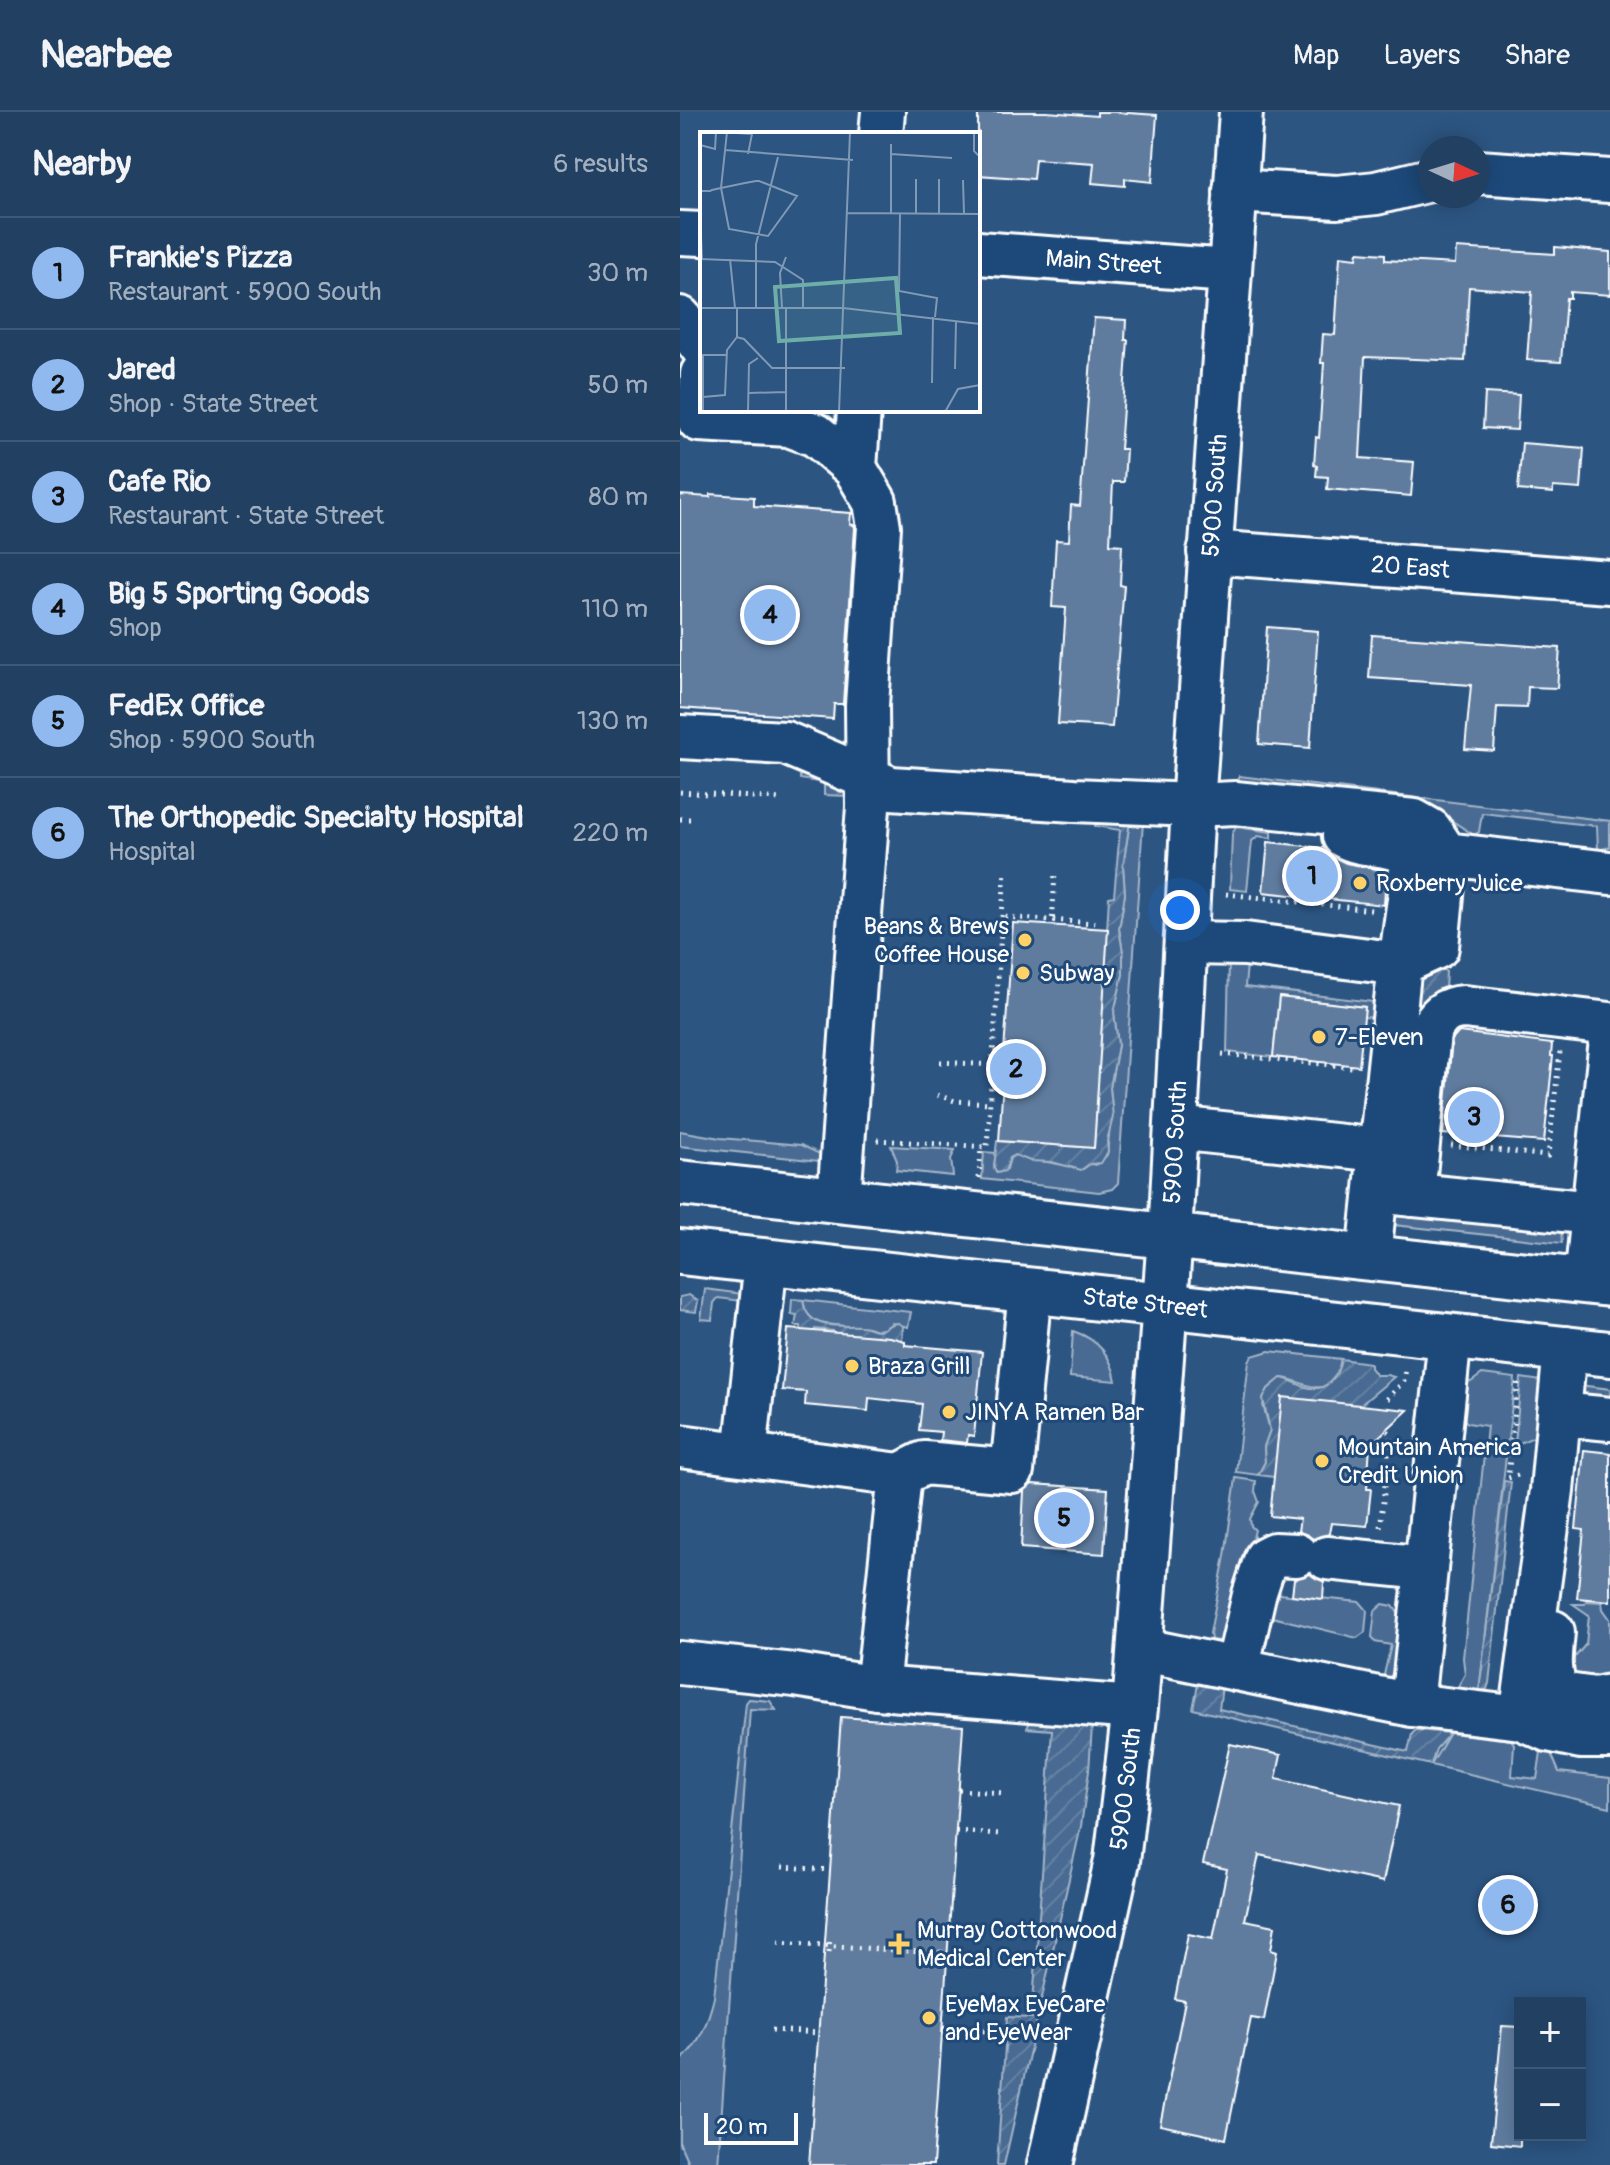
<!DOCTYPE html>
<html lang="en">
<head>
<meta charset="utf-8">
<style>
  :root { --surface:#214062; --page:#2d4b6b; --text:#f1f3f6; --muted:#a2afbe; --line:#3e5977; --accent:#90b9f0 }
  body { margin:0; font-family:Pangolin,sans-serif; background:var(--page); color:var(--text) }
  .controls { position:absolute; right:24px; bottom:24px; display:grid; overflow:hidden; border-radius:0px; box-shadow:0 4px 20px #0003 }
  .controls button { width:72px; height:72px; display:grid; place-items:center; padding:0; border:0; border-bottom:2px solid var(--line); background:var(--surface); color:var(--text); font:40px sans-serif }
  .compass { position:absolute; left:738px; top:24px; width:72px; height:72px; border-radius:50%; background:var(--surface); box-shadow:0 4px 20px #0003; rotate:94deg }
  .scale { position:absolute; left:24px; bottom:20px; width:94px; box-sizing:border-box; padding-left:8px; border:4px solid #fff; border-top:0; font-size:22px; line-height:28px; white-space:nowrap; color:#fff; -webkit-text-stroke:6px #1f4a7a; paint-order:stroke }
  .you { position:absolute; left:500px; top:798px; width:28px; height:28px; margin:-20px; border:6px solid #fff; border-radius:50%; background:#1a73e8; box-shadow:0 0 0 12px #1a73e833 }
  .badge { display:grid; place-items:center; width:52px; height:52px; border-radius:50%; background:var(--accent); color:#111; font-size:26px; font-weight:700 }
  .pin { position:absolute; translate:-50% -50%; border:4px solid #fff; box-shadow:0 2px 8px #0006 }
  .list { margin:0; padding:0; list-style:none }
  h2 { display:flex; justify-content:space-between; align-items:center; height:104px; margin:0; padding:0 32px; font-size:34px }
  h2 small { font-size:26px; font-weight:400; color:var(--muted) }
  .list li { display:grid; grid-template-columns:52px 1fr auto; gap:24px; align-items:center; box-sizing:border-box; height:112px; padding:0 32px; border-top:2px solid var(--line) }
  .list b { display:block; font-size:30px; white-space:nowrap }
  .list p { margin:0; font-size:26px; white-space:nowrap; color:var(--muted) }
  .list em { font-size:26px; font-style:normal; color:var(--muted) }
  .map { position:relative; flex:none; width:930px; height:2053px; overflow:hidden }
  header { display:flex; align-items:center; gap:48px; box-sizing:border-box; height:112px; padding:0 40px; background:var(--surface); border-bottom:2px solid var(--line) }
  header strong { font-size:38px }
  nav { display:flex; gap:44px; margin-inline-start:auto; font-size:28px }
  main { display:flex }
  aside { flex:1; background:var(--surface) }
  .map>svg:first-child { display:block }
</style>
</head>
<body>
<header>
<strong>Nearbee</strong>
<nav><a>Map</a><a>Layers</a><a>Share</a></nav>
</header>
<main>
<aside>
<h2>Nearby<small>6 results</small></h2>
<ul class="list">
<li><span class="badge">1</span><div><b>Frankie's Pizza</b><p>Restaurant · 5900 South</p></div><em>30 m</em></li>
<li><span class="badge">2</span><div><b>Jared</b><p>Shop · State Street</p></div><em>50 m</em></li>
<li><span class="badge">3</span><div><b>Cafe Rio</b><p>Restaurant · State Street</p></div><em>80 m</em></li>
<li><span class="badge">4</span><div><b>Big 5 Sporting Goods</b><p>Shop</p></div><em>110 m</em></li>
<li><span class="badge">5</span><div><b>FedEx Office</b><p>Shop · 5900 South</p></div><em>130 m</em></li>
<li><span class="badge">6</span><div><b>The Orthopedic Specialty Hospital</b><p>Hospital</p></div><em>220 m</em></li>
</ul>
</aside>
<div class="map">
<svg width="930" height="2053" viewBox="0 0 930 2053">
  <defs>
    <pattern id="garden-furrows" width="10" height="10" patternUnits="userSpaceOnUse" patternTransform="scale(2)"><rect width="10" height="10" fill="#486b92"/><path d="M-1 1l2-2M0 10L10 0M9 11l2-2" fill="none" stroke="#6381a2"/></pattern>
  </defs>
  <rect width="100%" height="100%" fill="#2c5582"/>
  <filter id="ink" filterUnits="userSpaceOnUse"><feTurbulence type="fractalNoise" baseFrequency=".0125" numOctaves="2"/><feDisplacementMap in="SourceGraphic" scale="16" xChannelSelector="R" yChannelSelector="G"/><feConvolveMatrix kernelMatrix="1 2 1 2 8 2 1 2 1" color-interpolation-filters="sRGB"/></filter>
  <g filter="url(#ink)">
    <g fill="#486b92" stroke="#a4b5c8" stroke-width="2">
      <path d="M559 664 930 709V735L918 738 917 714 802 701 799 720 794 723 751 695 559 672Z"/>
      <path d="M450 709 463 710 438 1071 432 1077 419 1080 302 1067 304 1040 316 1041 314 1053 327 1057 330 1046 335 1043C357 1049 380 1052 403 1057L410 1052 416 1053 427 1043 432 995 430 976 438 933 434 900 443 862V840L439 817 445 782 443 754Z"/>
      <path d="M556 715 591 720V726L578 724 572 729 567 779 550 777 552 722Z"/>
      <path d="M549 849 567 852 565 875 693 890 696 869 699 866 700 906 684 905 685 895 599 885 593 945 547 940Z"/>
      <path d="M0 1019 40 1026 121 1033 140 1042 139 1049 0 1034Z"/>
      <path d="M211 1034 275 1038 271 1047 273 1064 216 1058 217 1049Z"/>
      <path d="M716 1101 881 1119 882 1131 714 1113Z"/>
      <path d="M25 1177 63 1182 62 1189 38 1186 34 1191 32 1208 21 1207Z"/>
      <path d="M123 1188 231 1200 228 1215 212 1211 204 1217 196 1218 188 1215H171L137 1211 126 1201Z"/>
      <path d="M393 1219C417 1227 432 1244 436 1269L390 1265Z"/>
      <path d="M589 1239 661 1247C653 1294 627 1269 602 1266L588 1277 583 1293 590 1318 584 1335 585 1350 578 1363 556 1360 569 1249 572 1244Z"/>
      <path d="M802 1262 835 1266 799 1580 776 1578 785 1562 783 1546 807 1314 788 1311 783 1307V1302L786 1269 791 1270Z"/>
      <path d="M841 1266 862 1269 858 1323 835 1333Z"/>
      <path d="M899 1273 930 1277V1296L903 1290Z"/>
      <path d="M556 1366 576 1369 575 1379 579 1390 570 1407 571 1414 575 1418 546 1530 531 1528 530 1521 545 1444Z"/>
      <path d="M599 1482 680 1490 687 1498 685 1520 677 1526 592 1505 584 1540 581 1539 593 1484Z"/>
      <path d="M906 1489 922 1490 923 1497 930 1507V1568L896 1570 883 1534 896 1544 906 1532 909 1503 893 1492H905Z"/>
      <path d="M703 1492 713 1494 721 1505 715 1558 708 1567H703L711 1533 695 1530 692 1525 695 1499Z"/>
      <path d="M69 1587 90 1589 96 1598 70 1597 38 2053H9L0 2032V1949C20 1932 28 1910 34 1885L66 1591Z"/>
      <path d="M770 1621 831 1628 834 1632 832 1664 857 1667 862 1633 868 1634 879 1660 930 1666V1695L751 1653Z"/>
    </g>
    <g fill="url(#garden-furrows)" stroke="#a4b5c8" stroke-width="2">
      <path d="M120 657 167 676V684L144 683V671L120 667Z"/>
      <path d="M415 709H450L443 754 445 782 439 817 443 840V862L434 900 438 933 430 976 433 1005 427 1029 428 1040 421 1051 410 1052 401 1058 372 1050 350 1049 335 1043 330 1046 325 1059 317 1061 314 1056 317 1029 414 1036 429 785 434 784 440 718 415 714Z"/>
      <path d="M761 855 766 860 765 877 722 1039 740 868 743 861Z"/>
      <path d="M9 1183 18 1189 16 1200 0 1198V1185Z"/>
      <path d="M112 1187 123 1188C127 1219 158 1213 181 1214 189 1214 193 1219 200 1218 208 1216 210 1211 218 1211L223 1214 222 1229 153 1222V1219L135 1217V1220L121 1219V1214H115L117 1203 111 1202Z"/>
      <path d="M661 1247 690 1251V1256L696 1263H707L714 1265 594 1365 578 1363 585 1350 584 1335 590 1318 583 1287 588 1277 601 1266C610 1267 617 1273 626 1275 646 1281 658 1265 661 1247Z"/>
      <path d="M824 1369 831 1370 809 1571 807 1577 801 1580H799Z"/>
      <path d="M522 1571 542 1574 539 1597 728 1640 732 1622 736 1618 770 1621 756 1637 751 1653 513 1597 518 1572Z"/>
      <path d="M350 1610 412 1614 409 1659 401 1714 324 2053H317L327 1905 352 1906 372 1618 347 1616Z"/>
    </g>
    <g fill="#5e7c9f" stroke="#fff" stroke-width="2">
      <path d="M298 0H367L417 4V0H434L477 3 472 70 445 67V74L412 71 414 51 355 47 353 67 298 63Z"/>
      <path d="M875 135 930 140V183L890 180V186H886L881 250 847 248 852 180 789 175 785 249 685 245 680 346 734 350 731 384 647 377 648 365 636 364 637 354 634 353 636 325 639 326 644 251H641L643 222 655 223 660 144 677 146 678 140 705 142V148L775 152 776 136 875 142Z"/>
      <path d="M414 206 446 208 445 228H448L440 337H446L444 370H433L430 432 442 433 440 473 444 474 432 615 378 612 386 496 372 495 376 428 389 429 391 393 400 394Z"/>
      <path d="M805 281 839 283 837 318 803 316Z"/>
      <path d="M842 331 904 336 901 377 873 375V381L838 378Z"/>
      <path d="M30 382 74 385V394L171 401 170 412 174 413 175 416 163 592H154L153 607 0 596V383L30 385Z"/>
      <path d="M587 515 638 519 630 636 579 632Z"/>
      <path d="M692 523 880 536 877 576 848 575 847 596 817 595 814 639 785 637 791 573 689 566Z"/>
      <path d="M588 730 644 736 653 745 666 751 706 759 704 793 583 780Z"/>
      <path d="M333 811 428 817 414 1036 319 1029 323 969H313L315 939 324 940Z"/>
      <path d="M599 885 685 895 679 954 593 945Z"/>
      <path d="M779 920 872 932 871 944H873L864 1030 763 1022 772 928Z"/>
      <path d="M108 1217 210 1225 225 1229V1233L302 1240 294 1324 288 1323 287 1331 260 1328 261 1320 239 1318 242 1292 189 1286 188 1299 125 1293 126 1280 102 1278Z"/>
      <path d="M602 1285 728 1298 690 1333 687 1377H691L687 1414 651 1411 649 1422 633 1427 618 1419 620 1407 590 1404Z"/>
      <path d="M904 1338 930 1341V1489L897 1486 904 1418 896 1417Z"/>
      <path d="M352 1372 428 1377 424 1442 341 1436 344 1379Z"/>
      <path d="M630 1462 644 1470 643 1487 612 1483 614 1467Z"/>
      <path d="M161 1605 283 1614 253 2053H129Z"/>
      <path d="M550 1632 601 1643 596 1667 719 1694 703 1770 579 1743 565 1808 595 1814 591 1838 597 1840 584 1908 571 1906 546 2027 480 2013 505 1889 495 1887 508 1822 533 1827 547 1757 523 1752Z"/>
      <path d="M822 1914 840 1915V2034L811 2031Z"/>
    </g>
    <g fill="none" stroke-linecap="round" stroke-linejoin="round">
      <defs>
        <g id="minor">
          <path d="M201 22 203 0"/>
          <path d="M798 60 930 69"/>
          <path d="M555 79 657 85 696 81 750 68"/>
          <path d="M0 121 22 122"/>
          <path id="s1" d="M298 141 550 159"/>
          <path d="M0 206 22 235"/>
          <path d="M22 262 19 308 109 313 136 323 175 356"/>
          <path id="s2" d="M529 440 930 470"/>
          <path d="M0 625 105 631 211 676 394 688 513 693 555 691 734 709 750 718 766 742 930 761"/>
          <path d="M506 831 565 832 720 852 732 766 728 743C711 729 685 736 664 724"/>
          <path d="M496 1016 700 1038 689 1145"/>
          <path d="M700 1038 720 852 757 835 766 742"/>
          <path d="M705 1080 913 1101"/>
          <path d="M733 1083 749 921C757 904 765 896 784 895L930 912"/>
          <path d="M159 1087 188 695 187 593 199 415 195 390 175 356 179 298"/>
          <path id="s3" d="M490 1124 513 693 561 0"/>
          <path d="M906 1169 930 937"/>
          <path d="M879 1302 930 1307"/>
          <path d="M0 1334 220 1363 197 1576"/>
          <path d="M65 1342 86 1149"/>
          <path d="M220 1363 244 1351 332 1359 350 1178"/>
          <path d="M647 1446 746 1456"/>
          <path d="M873 1520C871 1541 867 1564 880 1582L915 1587 930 1584"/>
          <path d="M459 1537 732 1593 770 1224"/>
          <path d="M0 1551 115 1563 197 1576 455 1596"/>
          <path d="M557 1557 574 1483 586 1446 594 1442 616 1443"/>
          <path d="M732 1593 841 1606 868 1618 901 1625H930"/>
          <path d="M841 1606 872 1378 885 1236"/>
        </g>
        <g id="major">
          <path d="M0 1071 930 1172"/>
          <path id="s4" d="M0 1140 930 1242"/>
          <path id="s5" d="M370 2053 437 1749 455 1596 490 1124"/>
        </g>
      </defs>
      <use href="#minor" stroke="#fff" stroke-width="48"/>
      <use href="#major" stroke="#fff" stroke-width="50"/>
      <g stroke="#fff" stroke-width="5" stroke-dasharray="2 6" stroke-linecap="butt">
        <path d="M0 680 101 687"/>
        <path d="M0 707H11"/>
        <path d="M546 782 692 798"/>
        <path d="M322 805 325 758"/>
        <path d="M372 814 375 761"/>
        <path d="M542 942 672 955"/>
        <path d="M260 950 314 953"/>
        <path d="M257 983 275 989 310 991"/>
        <path d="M197 1028 307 1035 322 805 416 811"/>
        <path d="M771 1033 868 1044 880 940"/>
        <path d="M299 1066 301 1035"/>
        <path d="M707 1287 724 1269 726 1256"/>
        <path d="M838 1363 828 1366 838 1267"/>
        <path d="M700 1415 711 1322 706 1318"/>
        <path d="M279 1678 323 1681"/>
        <path d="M276 1719 320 1722"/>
        <path d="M102 1755 150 1758"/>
        <path d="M98 1830 312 1845"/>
        <path d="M149 1840 150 1826"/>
        <path d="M261 1848 262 1833"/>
        <path d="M263 1916 306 1919"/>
        <path d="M92 1918 138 1921"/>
      </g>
      <use href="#minor" stroke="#1f4a7a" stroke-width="42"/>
      <use href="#major" stroke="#1f4a7a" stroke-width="44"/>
    </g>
  </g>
  <g fill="#ffd166" stroke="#1f4a7a" stroke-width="3">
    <circle cx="680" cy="771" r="8"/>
    <circle cx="345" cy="828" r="8"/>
    <circle cx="343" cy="861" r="8"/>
    <circle cx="639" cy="925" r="8"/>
    <circle cx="172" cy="1254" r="8"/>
    <circle cx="269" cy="1300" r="8"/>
    <circle cx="642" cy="1349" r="8"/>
    <path d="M215 1820h8v8h8v8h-8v8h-8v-8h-8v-8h8z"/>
    <circle cx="249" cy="1906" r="8"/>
  </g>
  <g text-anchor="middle" stroke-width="6" stroke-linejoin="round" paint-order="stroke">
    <g font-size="24" fill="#fff" stroke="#1f4a7a">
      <text dy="8" stroke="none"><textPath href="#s1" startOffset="126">Main Street</textPath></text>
      <text dy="8" stroke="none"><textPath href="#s3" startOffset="742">5900 South</textPath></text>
      <text dy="8" stroke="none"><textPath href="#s2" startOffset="202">20 East</textPath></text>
      <text dy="8" stroke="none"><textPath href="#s3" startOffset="94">5900 South</textPath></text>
      <text dy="8" stroke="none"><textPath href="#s4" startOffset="468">State Street</textPath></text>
      <text dy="8" stroke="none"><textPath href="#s5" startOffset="384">5900 South</textPath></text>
    </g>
    <g font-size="24" fill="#fff" stroke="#1f4a7a" text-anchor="start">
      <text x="696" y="779">Roxberry Juice</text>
      <text x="329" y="822" text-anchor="end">Beans &amp; Brews<tspan x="329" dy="28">Coffee House</tspan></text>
      <text x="359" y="869">Subway</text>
      <text x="655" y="933">7-Eleven</text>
      <text x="188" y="1262">Braza Grill</text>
      <text x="285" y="1308">JINYA Ramen Bar</text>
      <text x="658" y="1343">Mountain America<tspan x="658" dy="28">Credit Union</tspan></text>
      <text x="237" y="1826">Murray Cottonwood<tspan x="237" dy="28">Medical Center</tspan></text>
      <text x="265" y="1900">EyeMax EyeCare<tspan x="265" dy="28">and EyeWear</tspan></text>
    </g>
  </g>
  <g transform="translate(20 20)">
    <rect width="280" height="280" fill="#2c5582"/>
    <path fill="none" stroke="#8099b4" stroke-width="2" d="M20 0 52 2 48 22M274 0V19L280 25M191 12V82M0 13 15 17 16 0M25 18 153 28M191 22 252 26M216 47V82M263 48 264 82M0 59H10L12 58 21 56 45 51 56 49H59L97 64 68 104 29 97 21 56 27 0M147 81 280 82M200 82 199 159 237 166 235 185M239 82V47M0 83 2 127M0 127 75 130 103 148V176M30 127 35 176M0 176H143M56 176V112L78 25M82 176 80 141 86 125M143 176 280 192M36 205 44 207 72 236H145M1 223H27M255 237 256 189M232 251 233 185M49 261 86 260M3 265 25 263 27 218 37 205V176M3 280V223M48 280 49 232 58 226M86 280V176M139 280 150 0M245 280 258 257 280 253"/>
    <path fill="#6fada8" fill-opacity="0.15" stroke="#6fada8" stroke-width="4" d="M196 146 200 201 79 209 75 155Z"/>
    <rect width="280" height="280" fill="none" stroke="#fff" stroke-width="4"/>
  </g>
</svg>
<div class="controls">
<button>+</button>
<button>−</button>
</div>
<svg class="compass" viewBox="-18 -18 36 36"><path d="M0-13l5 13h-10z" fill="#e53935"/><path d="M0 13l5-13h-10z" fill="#a2afbe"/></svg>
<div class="scale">20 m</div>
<div class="you"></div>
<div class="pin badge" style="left:632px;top:764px">1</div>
<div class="pin badge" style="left:336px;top:957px">2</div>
<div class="pin badge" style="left:794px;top:1005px">3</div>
<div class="pin badge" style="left:90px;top:503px">4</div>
<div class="pin badge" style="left:384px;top:1406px">5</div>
<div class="pin badge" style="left:828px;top:1793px">6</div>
</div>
</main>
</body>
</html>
